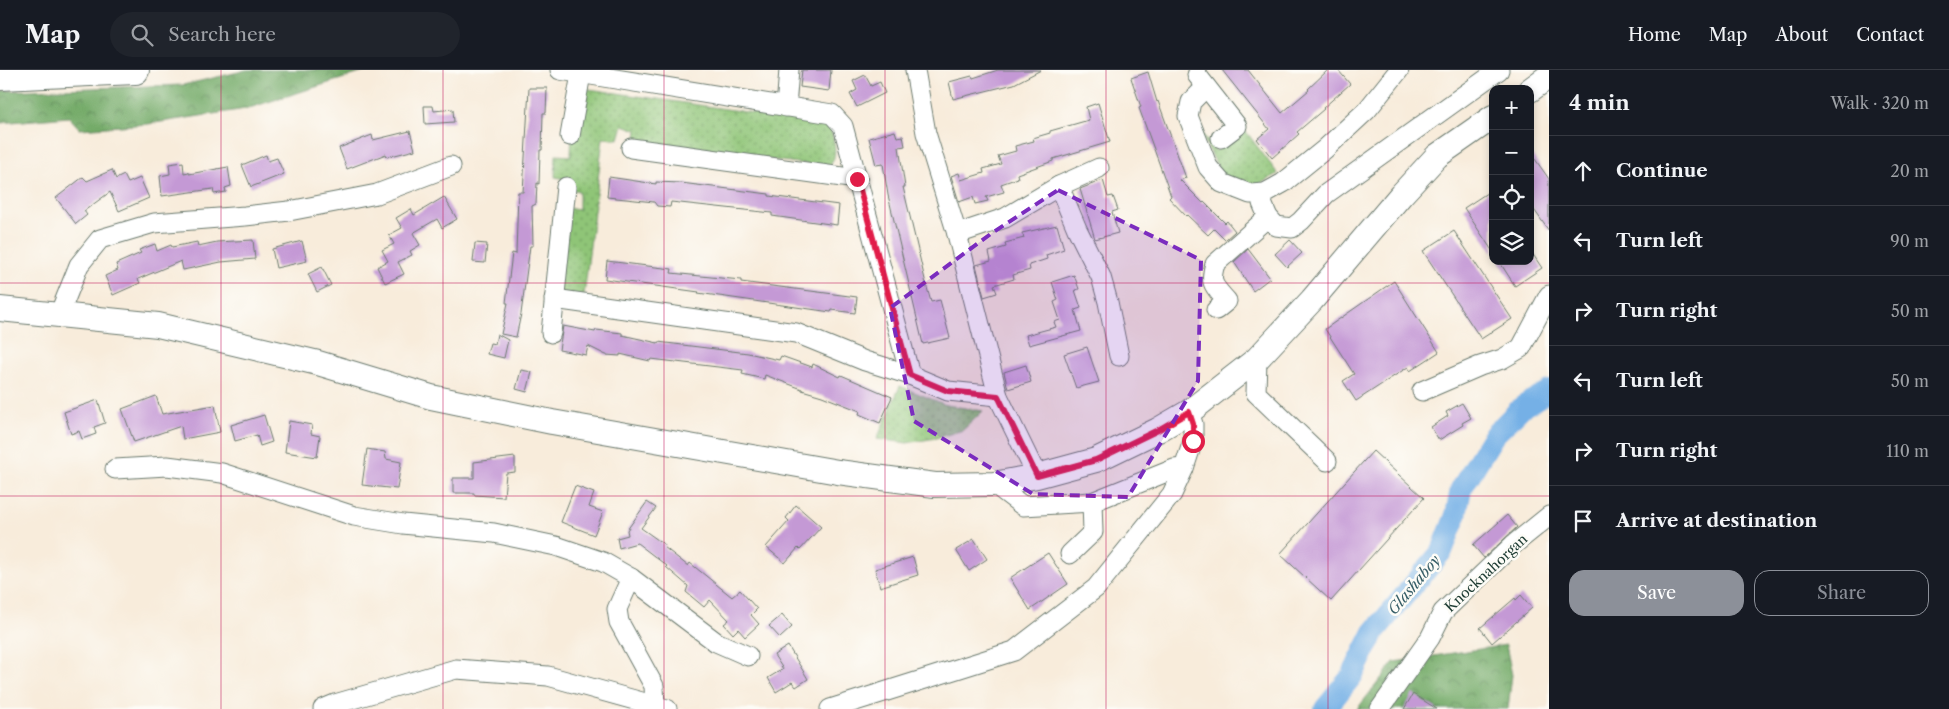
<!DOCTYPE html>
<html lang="en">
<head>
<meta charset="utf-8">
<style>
  :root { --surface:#171b24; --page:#20242c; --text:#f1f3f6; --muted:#9ea1a6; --line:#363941; --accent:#8c9099 }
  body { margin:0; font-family:"Libre Caslon Text",serif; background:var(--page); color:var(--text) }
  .controls { position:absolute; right:15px; top:15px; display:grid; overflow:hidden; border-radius:10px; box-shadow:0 2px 8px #0003 }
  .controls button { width:45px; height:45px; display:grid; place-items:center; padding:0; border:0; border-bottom:1px solid var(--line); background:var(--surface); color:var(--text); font:25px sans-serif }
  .stop { position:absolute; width:15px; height:15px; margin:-11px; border:4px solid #e11d48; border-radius:50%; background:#fff }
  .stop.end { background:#e11d48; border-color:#fff; box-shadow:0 1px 5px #0008 }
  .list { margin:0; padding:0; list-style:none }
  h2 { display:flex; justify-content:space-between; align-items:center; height:65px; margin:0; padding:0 20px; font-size:21px }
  h2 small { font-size:16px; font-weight:400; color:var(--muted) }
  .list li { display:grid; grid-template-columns:32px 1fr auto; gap:15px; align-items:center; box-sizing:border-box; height:70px; padding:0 20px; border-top:1px solid var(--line) }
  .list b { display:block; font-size:19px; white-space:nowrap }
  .list em { font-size:16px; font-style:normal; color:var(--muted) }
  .actions { display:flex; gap:10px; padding:15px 20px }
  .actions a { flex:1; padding:11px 0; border:1px solid var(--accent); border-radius:15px; text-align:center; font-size:18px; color:var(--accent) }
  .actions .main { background:var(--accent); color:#fff }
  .icon { flex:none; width:28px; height:28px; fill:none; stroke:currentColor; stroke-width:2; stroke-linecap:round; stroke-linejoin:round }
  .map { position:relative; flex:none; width:1549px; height:639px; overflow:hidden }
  header { display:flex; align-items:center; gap:30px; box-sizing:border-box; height:70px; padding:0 25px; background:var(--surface); border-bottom:1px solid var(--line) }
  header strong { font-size:24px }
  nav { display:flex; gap:28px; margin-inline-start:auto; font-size:18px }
  .search { width:350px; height:45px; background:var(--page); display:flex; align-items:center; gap:12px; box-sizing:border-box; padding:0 18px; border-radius:28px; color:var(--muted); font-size:19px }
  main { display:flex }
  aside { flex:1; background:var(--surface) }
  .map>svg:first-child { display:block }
</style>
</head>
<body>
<header>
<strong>Map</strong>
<div class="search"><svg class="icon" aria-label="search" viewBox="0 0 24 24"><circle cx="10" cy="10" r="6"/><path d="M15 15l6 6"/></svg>Search here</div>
<nav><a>Home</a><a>Map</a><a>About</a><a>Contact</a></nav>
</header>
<main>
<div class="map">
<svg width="1549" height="639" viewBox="0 0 1549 639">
  <defs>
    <pattern id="grass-dots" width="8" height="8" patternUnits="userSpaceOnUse" patternTransform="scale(1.25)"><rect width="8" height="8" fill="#8fc577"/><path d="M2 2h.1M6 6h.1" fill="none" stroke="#74a162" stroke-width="1.8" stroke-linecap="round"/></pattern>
    <pattern id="forest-crowns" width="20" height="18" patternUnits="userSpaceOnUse" patternTransform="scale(1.25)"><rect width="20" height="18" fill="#73aa68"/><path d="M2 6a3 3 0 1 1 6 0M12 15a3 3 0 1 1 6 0" fill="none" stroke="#5e8c56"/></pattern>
  </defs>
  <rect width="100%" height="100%" fill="#fdfcf7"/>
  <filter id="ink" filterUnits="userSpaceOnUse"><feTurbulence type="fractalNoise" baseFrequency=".02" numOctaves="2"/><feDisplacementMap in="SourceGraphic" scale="10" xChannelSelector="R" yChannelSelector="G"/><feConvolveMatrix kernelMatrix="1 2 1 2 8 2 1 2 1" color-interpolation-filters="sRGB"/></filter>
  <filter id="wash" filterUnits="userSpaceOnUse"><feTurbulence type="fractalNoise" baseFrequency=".0096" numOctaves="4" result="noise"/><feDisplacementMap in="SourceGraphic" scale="20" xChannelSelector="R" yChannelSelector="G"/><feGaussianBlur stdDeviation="1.12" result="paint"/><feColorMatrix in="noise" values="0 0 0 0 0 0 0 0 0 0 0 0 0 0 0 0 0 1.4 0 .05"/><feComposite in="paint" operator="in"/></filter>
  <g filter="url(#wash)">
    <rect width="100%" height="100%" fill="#f8ecdb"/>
    <g fill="url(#grass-dots)" stroke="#578156">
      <path d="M582 18 829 54C833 69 840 83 829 97L638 73 636 68 637 60 623 55 619 69 603 68 584 226 558 222 567 138 579 140V121L569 119 566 109 555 107 556 85 571 86 573 25Z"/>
      <path d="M1199 60 1216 81 1245 60 1278 104 1254 117 1222 105Z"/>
      <path d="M900 316 946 335 983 341 963 360 936 368 907 373 877 369Z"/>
    </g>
    <g fill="url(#forest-crowns)" stroke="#49744e">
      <path d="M247 0H370L246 39 148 54 80 59 69 47 0 53V21L183 15Z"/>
      <path d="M1506 575 1512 605 1508 639H1357L1394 592Z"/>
    </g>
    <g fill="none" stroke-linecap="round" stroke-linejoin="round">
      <path stroke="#74b0e6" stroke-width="22" d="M1325 639 1352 606 1374 562 1442 481 1456 445 1461 419 1494 365 1522 337 1549 321"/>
    </g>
    <g id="blocks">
      <g fill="#c499d5">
        <path d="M802 0H831L829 21 800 17Z"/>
        <path d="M998 0H1041L1014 14 953 29 949 12 972 6 973 8Z"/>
        <path d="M1222 0H1248L1282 43 1309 20 1308 19 1328 0H1338L1350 14 1323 38 1324 39 1297 62 1299 64 1272 88 1257 69 1269 59Z"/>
        <path d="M1148 2 1157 32 1158 31 1186 108 1180 110 1203 133 1204 132 1225 153 1227 151 1235 161 1225 170 1214 159 1208 165 1187 145 1186 146 1169 128 1171 126 1139 38 1141 37 1131 8Z"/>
        <path d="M865 5 871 16 880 12 885 23 857 37 850 24 857 20 853 11Z"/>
        <path d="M529 18H547L546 43H543L542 80H540L539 114 537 113 536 134 532 136 533 176H530L521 244 516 267 501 264 508 233H506L512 183 516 184 518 122H523Z"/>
        <path d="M1098 33 1110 72 1053 89V91L1017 104 1018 108 1001 114 1004 122 986 127 988 131 975 134 973 127 959 132 951 106 959 103 961 110 984 103 983 99 1001 94 998 86 1016 81 1015 76 1034 71 1033 68 1050 63V61L1089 50 1086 37Z"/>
        <path d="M424 36H433L434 41 453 39 454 52 425 54Z"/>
        <path d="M410 61 415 80 387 87 386 84 347 99 339 78 372 65 373 70Z"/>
        <path d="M895 61 897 67 903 66 905 76 899 77 905 117H903L926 214 931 232 940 230 950 268 923 274 888 125 883 94 876 95 869 68Z"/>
        <path d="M1530 82 1549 109V161L1530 134Z"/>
        <path d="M266 85 268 91 277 88 284 104 251 117 242 95Z"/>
        <path d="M183 92 184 103 189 102V104L228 97 231 116 225 118 226 122 214 124 213 119 162 126 160 106 170 104 169 94Z"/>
        <path d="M112 100 116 109 124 105 128 113 140 108 149 128 119 141 110 122 84 141 87 145 76 154 56 128 83 107 87 111Z"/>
        <path d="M609 107 656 114V112L681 113 769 124V126L839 135 837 155 772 146V143L671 132 670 137 657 136 654 132 607 127Z"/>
        <path d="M1103 110 1108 127 1113 126 1118 140 1112 142 1118 163 1095 169 1080 119Z"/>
        <path d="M1493 119V182L1464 138Z"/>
        <path d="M444 127 457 149 442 158 437 149 413 163 420 175 410 181 412 185 398 192 404 204 385 213 377 197 388 191 382 180 394 174 389 165 402 158 396 148 411 139 414 145Z"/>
        <path d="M1057 155 1064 179 1046 185 1047 189 1029 195 1030 200 1013 205 1014 209 994 215 997 223 984 227 976 195 991 191 989 182 1006 177 1005 173 1024 168 1022 163Z"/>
        <path d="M1454 161 1512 249 1481 269 1423 181Z"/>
        <path d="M253 170 255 189 221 192 183 200 181 191 138 209 140 213 113 225 105 206 118 200 116 194 141 183 139 180 155 174 157 181 171 175 172 177 197 172 198 176 217 172Z"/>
        <path d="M1290 170 1302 183 1287 197 1275 184Z"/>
        <path d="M302 171 307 191 276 198 272 179Z"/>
        <path d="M475 173 487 174 485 193 473 192Z"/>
        <path d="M1248 179 1270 208 1253 221 1234 192Z"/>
        <path d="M1530 180 1542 198 1515 216 1499 191H1530Z"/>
        <path d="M607 191 672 199 671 203 741 210V212L857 227 855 243 832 240 831 242 698 223 699 222 605 209Z"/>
        <path d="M322 197 331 215 317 222 308 204Z"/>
        <path d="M1074 205 1079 219 1075 220 1081 238 1075 240 1081 261 1029 275 1026 265 1056 257 1054 252 1060 250 1054 232 1058 230 1052 212Z"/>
        <path d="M1394 211 1439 282 1410 301 1408 297 1356 331 1343 311 1354 304 1325 259Z"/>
        <path d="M563 256 595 262 596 260 622 263V265L658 273V272L748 283 779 290 781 286 812 297 813 294 840 307 841 305 892 327 880 353 859 344 860 341 822 326 802 320V319L765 305 764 309 742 304 743 300 651 289 650 291 620 284V286L606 285 588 276 586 285 559 280Z"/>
        <path d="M497 264 508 270 504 288 487 284 490 273 495 274Z"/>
        <path d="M1087 277 1099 312 1076 318 1064 284Z"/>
        <path d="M1026 295 1031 312 1008 319 1004 302Z"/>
        <path d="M521 300 532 302 527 322 516 319Z"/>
        <path d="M156 326 162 344 215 335 220 362 183 369 181 356 134 372 122 339Z"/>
        <path d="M98 330 105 353 94 357 96 364 82 369 79 361 71 364 64 342Z"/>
        <path d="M1462 333 1471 348 1462 353 1463 355 1439 370 1431 357 1448 346 1446 342Z"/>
        <path d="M264 345 272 372 260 376 257 365 235 371 231 355Z"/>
        <path d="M289 351 312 355 311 364 320 366 317 387 285 382Z"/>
        <path d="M367 379 385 382 386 389 401 392 397 419 362 415Z"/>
        <path d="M1373 381 1424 428 1331 531 1280 484Z"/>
        <path d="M515 387V402L506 403 504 427 474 425V423H453V408H474V392Z"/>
        <path d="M575 416 594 423 589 437 603 442 594 465 561 452Z"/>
        <path d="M647 432 656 438 641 458 665 475 664 477 688 496 690 493 732 527 740 520 757 539 751 545 759 554 745 567 738 559 733 564 724 554 729 550 710 530 704 537 686 522 688 516 666 497 667 496 637 473 619 478 617 468 628 465 627 460Z"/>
        <path d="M796 435 821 457 800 480 798 478 785 493 766 477 789 451 786 448Z"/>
        <path d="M1507 445 1517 457 1484 488 1473 475Z"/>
        <path d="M974 469 987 489 969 501 956 480Z"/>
        <path d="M1048 483 1068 514 1030 540 1010 508Z"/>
        <path d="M913 487 918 505 880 517 875 499Z"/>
        <path d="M1521 525 1532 538 1492 573 1480 558 1515 528 1516 530Z"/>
        <path d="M782 545 792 557 780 568 769 556Z"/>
        <path d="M788 576 808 609 796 617 792 612 776 622 768 608 783 599 774 585Z"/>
        <path d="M1413 624 1437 639H1404Z"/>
      </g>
    </g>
  </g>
  <g filter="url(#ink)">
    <use href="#blocks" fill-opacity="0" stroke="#6b7a6e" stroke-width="1"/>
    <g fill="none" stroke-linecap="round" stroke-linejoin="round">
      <defs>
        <g id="minor">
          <path d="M560 0 832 44 843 56 910 305"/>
          <path d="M915 0 926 63 957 164 998 326 1037 406"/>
          <path d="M1197 5 1237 56 1221 68"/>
          <path d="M1206 17 1191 32 1188 46 1208 97 1222 113 1250 124 1265 123 1283 113 1325 79 1367 40 1399 0"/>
          <path d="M786 37 789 0"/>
          <path d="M570 66 581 4"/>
          <path d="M631 78 857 109"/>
          <path d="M1059 116 1077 159 1101 207 1108 232 1119 286"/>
          <path d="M1265 123 1262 133 1268 147 1276 156 1292 158 1301 151 1326 124 1499 0"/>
          <path d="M957 164 1005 148 1059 116 1099 98"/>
          <path d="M554 229 796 263 865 291 910 305 948 321 998 326"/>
          <path d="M1216 240 1227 231C1214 216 1209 214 1215 194L1268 147"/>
          <path d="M59 245 79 195 100 169 154 153 245 146 289 141 377 124 451 96"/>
          <path d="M551 263 566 117"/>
          <path d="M1257 289 1256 323 1327 391"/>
          <path d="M1422 321 1480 296 1502 289 1521 278 1549 225"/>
          <path d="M115 399 167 396 222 403 354 446 403 454 494 463 556 476 603 492 631 508 716 572 748 586"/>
          <path d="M994 414 1023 436 1092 432 1174 399 1184 398"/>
          <path d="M1070 484 1093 462 1092 432"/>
          <path d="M631 508 617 539 619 552 654 616 655 636"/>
          <path d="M323 639 335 634 456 599 548 606 667 639"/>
          <path d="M830 639 1014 581 1096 518 1172 424 1184 398 1193 371V354L1189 342"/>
          <path d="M1380 639 1430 568 1443 542 1513 475 1549 446"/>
        </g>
        <g id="major">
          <path d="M1530 20 1549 6"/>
          <path d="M0 239 158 255 318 293 431 327 552 352 838 402 935 415 994 414 1037 406 1096 390 1158 360 1189 342 1257 289 1312 230 1401 125 1437 86 1493 47"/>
        </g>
        <path id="highway" d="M0 6 135 0"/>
      </defs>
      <use href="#minor" stroke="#6b7a6e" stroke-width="21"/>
      <use href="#major" stroke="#6b7a6e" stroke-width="26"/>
      <use href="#highway" stroke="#6b7a6e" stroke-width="30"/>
      <use href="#minor" stroke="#fff" stroke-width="19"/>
      <use href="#major" stroke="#fff" stroke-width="24"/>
      <use href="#highway" stroke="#fff" stroke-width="28"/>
    </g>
  </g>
  <g fill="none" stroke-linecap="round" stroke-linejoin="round" filter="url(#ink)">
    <path stroke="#e11d48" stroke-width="6" d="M857 109 910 305 948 321 998 326 1037 406 1096 390 1158 360 1189 342 1193 354V371"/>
  </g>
  <path fill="#7b2cbf" fill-opacity="0.2" stroke="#7b2cbf" stroke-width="4" stroke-dasharray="10 6" stroke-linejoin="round" d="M1058 120 1201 190 1198 311 1128 427 1033 424 914 351 890 238 992 163Z"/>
  <path fill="none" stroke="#c2185b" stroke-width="1" stroke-opacity="0.55" d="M221 0V639M443 0V639M664 0V639M885 0V639M1106 0V639M1328 0V639M0 213H1549M0 426H1549"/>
  <g text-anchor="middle" stroke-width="5" stroke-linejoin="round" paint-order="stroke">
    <g font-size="14" fill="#1f3d34" stroke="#fdfcf7">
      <text transform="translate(1486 503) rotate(-43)" y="5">Knocknahorgan</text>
    </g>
    <g font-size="15" font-style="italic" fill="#396069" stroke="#fdfcf7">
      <text transform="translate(1414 515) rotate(-50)" y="5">Glashaboy</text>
    </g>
  </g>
</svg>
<div class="controls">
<button>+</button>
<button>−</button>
<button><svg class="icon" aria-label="locate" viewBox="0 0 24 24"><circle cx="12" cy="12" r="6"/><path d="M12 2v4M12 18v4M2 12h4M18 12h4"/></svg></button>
<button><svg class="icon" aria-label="layers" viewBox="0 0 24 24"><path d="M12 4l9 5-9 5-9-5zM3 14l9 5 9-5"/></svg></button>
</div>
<div class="stop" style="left:1193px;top:371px"></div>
<div class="stop end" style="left:857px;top:109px"></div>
</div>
<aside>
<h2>4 min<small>Walk · 320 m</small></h2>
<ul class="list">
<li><svg class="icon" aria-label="ahead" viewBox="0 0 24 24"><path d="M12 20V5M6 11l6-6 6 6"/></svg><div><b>Continue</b></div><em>20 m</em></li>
<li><svg class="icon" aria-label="left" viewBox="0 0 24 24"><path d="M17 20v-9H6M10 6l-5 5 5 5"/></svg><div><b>Turn left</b></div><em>90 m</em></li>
<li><svg class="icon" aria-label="right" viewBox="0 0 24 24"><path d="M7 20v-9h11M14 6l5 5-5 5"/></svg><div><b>Turn right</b></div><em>50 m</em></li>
<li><svg class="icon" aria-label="left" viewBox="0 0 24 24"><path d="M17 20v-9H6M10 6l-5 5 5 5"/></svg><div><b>Turn left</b></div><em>50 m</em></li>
<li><svg class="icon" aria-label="right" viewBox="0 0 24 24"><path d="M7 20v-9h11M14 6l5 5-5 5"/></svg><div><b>Turn right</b></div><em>110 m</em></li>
<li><svg class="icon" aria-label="arrive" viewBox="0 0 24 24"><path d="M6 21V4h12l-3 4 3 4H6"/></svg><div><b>Arrive at destination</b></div></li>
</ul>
<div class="actions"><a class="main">Save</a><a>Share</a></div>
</aside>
</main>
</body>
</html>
